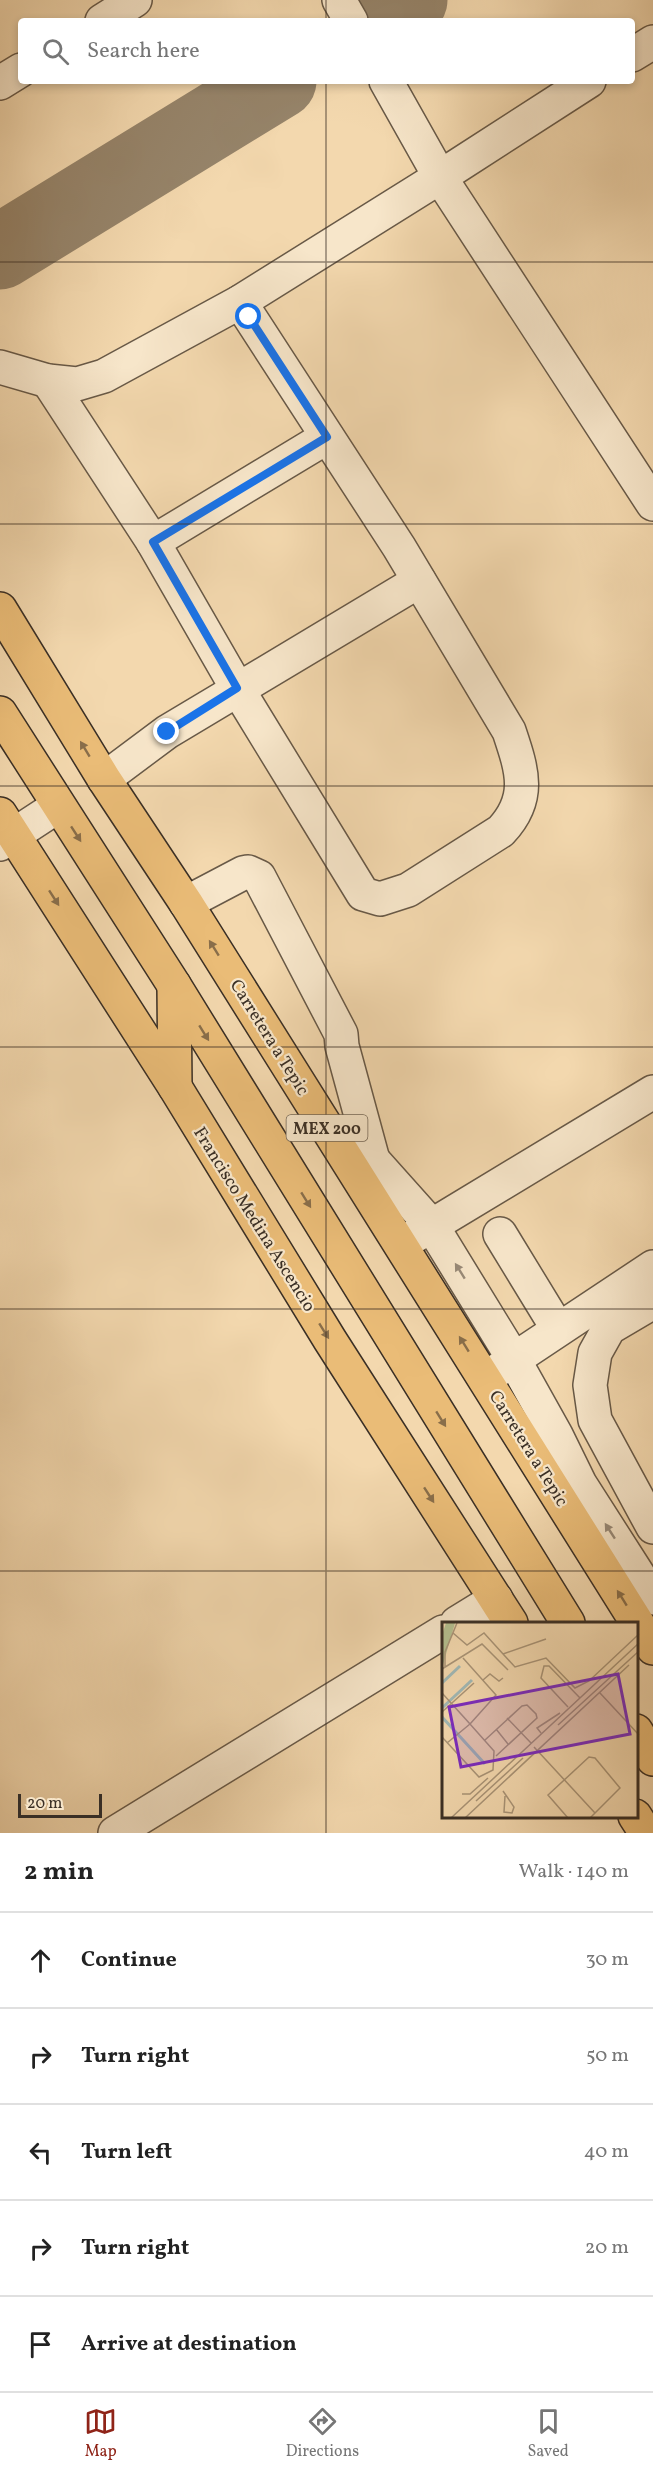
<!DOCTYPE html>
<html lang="en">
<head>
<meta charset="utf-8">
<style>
  :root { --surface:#fff; --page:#f6f6f6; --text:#222; --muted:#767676; --line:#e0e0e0; --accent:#8f2418 }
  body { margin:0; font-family:Vollkorn,serif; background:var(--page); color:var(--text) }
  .scale { position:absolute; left:18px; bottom:15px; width:84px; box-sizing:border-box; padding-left:6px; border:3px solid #3a2f25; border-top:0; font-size:16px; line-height:21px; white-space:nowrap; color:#3a2f25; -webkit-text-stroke:4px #f7e6ca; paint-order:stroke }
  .stop { position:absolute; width:18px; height:18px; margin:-14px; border:4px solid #1a73e8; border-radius:50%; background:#fff }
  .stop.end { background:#1a73e8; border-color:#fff; box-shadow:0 2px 6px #0008 }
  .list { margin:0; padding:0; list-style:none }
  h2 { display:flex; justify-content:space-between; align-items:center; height:78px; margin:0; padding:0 24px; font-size:26px }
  h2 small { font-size:20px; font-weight:400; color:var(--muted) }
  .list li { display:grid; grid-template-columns:39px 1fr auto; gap:18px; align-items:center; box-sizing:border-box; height:96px; padding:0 24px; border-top:2px solid var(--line) }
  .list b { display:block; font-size:22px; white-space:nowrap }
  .list em { font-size:20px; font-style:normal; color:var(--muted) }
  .icon { flex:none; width:33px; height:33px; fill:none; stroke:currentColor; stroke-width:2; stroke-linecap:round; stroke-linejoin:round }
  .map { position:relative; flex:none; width:653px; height:1833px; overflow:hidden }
  .search { position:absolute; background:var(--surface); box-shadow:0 3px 9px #0003; left:18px; right:18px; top:18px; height:66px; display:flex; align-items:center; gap:15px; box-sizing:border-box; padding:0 21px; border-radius:6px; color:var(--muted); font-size:22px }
  .sheet { height:558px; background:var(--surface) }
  nav { display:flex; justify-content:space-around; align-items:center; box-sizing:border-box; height:84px; border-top:2px solid var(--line); background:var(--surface); font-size:16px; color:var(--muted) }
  nav a { display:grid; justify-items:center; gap:3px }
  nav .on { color:var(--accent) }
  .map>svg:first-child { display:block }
</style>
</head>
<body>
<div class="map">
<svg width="653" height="1833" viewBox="0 0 653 1833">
  <rect width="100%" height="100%" fill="#f3d8ae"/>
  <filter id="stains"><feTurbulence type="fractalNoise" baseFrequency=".00333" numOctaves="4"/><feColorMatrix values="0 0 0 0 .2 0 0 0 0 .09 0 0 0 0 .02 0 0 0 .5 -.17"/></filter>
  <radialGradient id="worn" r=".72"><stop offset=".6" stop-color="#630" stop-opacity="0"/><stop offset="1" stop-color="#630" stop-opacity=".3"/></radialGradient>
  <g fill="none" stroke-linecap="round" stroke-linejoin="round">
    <g stroke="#96846a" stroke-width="75">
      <path d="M376 21 410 0"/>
      <path d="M0 252 279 81"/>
    </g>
    <defs>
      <g id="minor">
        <path d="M339 0 351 21"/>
        <path d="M102 21 135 0"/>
        <path d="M632 55 653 42"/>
        <path d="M386 81 440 177 589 81"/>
        <path d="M0 83 21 70"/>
        <path d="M0 367 48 381 77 384 104 376 240 302 440 177 653 504"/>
        <path d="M48 381 153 542 237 688 363 894 380 899 408 890 501 831C532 798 522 770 509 731L399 547 240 302"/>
        <path d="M153 542 327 437"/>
        <path d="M104 779 167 732 419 581"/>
        <path d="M0 844 58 806"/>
        <path d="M186 903 243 873 248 872 259 877 341 1034 342 1046 373 1160"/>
        <path d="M333 1136 373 1160 432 1226 513 1358 556 1435 580 1484 653 1598"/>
        <path d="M500 1234 558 1329"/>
        <path d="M413 1237 653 1092"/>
        <path d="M653 1302 609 1328 595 1353 590 1385 595 1420 653 1527"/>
        <path d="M495 1372 653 1267"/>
        <path d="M457 1623 496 1599"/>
        <path d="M115 1833 443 1632"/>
      </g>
      <g id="major">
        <path d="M0 814 175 1087 330 1340 511 1623"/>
        <path d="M635 1816 646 1833"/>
      </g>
      <g id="highway">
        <path d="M0 609 104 779 186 903 653 1648"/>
        <path d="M0 713 174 985 568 1623"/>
        <path d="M174 985 175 1087"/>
        <path d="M636 1731 653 1759"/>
      </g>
    </defs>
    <use href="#minor" stroke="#685947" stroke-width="36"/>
    <use href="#major" stroke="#3a2f25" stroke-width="36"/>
    <use href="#highway" stroke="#3a2f25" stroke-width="36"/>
    <use href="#minor" stroke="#f7e6ca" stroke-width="33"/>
    <use href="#major" stroke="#eabc77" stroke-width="33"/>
    <use href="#highway" stroke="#eabc77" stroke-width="33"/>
  </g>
  <defs><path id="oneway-solid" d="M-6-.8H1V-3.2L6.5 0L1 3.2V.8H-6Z" transform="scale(1.5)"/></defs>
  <g fill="#896e4a">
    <use href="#oneway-solid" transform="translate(85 749) rotate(-121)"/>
    <use href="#oneway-solid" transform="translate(76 834) rotate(57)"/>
    <use href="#oneway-solid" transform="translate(54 898) rotate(57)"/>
    <use href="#oneway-solid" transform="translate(214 948) rotate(-122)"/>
    <use href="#oneway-solid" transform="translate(204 1033) rotate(58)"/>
    <use href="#oneway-solid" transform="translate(306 1200) rotate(58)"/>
    <use href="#oneway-solid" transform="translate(324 1331) rotate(58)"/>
    <use href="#oneway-solid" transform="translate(464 1344) rotate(-122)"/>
    <use href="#oneway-solid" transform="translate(441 1419) rotate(58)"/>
    <use href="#oneway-solid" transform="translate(429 1495) rotate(57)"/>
    <use href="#oneway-solid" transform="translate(622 1598) rotate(-122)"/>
  </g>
  <g fill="#988a78">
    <use href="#oneway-solid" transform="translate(460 1271) rotate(-122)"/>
    <use href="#oneway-solid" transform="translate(610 1531) rotate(-123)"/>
  </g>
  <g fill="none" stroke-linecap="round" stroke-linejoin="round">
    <path stroke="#1a73e8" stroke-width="8" d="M167 732 237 688 153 542 327 437 249 317"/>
  </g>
  <path fill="none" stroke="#3a2f25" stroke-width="1.5" stroke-opacity="0.55" d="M326 0V21M326 81V1833M0 262H653M0 524H653M0 786H653M0 1047H653M0 1309H653M0 1571H653"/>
  <g text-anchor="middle" stroke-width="4.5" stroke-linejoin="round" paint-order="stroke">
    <rect fill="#f7e6ca" stroke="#736656" stroke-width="1.5" x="286.5" y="1115" width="81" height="26" rx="4.5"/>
    <g font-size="16" font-weight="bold" fill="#3a2f25">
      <text x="327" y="1134">MEX 200</text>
    </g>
    <g font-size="18" fill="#3a2f25" stroke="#f7e6ca">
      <text transform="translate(270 1037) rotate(58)" y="6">Carretera a Tepic</text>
      <text transform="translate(255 1219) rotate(58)" y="6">Francisco Medina Ascencio</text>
      <text transform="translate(529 1448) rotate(58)" y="6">Carretera a Tepic</text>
    </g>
  </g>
  <g transform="translate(442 1622)">
    <rect width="196" height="196" fill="#f3d8ae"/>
    <path d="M4 1H13L0 46V13Z" fill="#b4c090"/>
    <path fill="none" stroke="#a0b8b5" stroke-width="3" d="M0 61 18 44M0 86 30 58M0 95 43 142"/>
    <path fill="none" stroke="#a99477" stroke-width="1.5" d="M11 11 25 23 42 11 73 45 104 36 133 66 147 59 197 12M61 32 104 17M3 45V30L15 1M0 47 40 22 66 48M41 58 48 52 57 59 61 56M0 71 28 102 5 121M158 71 197 113M126 85 99 56 102 44H107L138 76M0 90 32 61M65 96 89 121M116 103 197 29M54 107 66 122M99 111 95 106 118 91M0 115 37 155 51 148 52 129 28 102 54 73 21 36M43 118 80 84 85 83 94 92 95 96 54 134M92 125 153 191M61 169 72 185 70 191 62 190 63 174M20 172H28L46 156M34 179 81 136M9 196 197 21M23 196 187 43M126 196 106 173 147 135 153 136 178 166 148 196"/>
    <path fill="#7b2cbf" fill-opacity="0.15" stroke="#7b2cbf" stroke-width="3" d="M176 52 188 112 19 145 7 85Z"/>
    <rect width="196" height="196" fill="none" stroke="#3a2f25" stroke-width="3"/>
  </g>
  <rect width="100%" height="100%" filter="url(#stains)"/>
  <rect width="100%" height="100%" fill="url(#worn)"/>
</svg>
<div class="scale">20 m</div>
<div class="stop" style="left:249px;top:317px"></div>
<div class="stop end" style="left:167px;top:732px"></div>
<div class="search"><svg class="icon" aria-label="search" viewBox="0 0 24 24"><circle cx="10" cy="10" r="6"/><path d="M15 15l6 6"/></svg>Search here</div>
</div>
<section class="sheet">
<h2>2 min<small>Walk · 140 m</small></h2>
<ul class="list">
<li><svg class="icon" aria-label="ahead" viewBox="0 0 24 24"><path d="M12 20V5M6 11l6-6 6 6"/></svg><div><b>Continue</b></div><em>30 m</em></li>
<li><svg class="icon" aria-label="right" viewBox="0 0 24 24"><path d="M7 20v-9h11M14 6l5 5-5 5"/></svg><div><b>Turn right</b></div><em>50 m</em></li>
<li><svg class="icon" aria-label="left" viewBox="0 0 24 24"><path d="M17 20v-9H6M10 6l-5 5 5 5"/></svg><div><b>Turn left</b></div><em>40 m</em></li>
<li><svg class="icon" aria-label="right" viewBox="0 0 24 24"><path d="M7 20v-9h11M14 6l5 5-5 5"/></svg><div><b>Turn right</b></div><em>20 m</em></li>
<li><svg class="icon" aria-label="arrive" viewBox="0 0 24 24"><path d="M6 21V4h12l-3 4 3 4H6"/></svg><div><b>Arrive at destination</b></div></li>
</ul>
</section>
<nav>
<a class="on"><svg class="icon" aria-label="map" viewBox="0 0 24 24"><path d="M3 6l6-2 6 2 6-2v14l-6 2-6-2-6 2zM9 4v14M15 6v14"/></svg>Map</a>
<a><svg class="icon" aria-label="directions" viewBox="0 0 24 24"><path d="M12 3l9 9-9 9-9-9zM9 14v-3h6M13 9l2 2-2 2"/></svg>Directions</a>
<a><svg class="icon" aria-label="saved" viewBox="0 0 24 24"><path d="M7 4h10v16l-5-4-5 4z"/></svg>Saved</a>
</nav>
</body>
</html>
